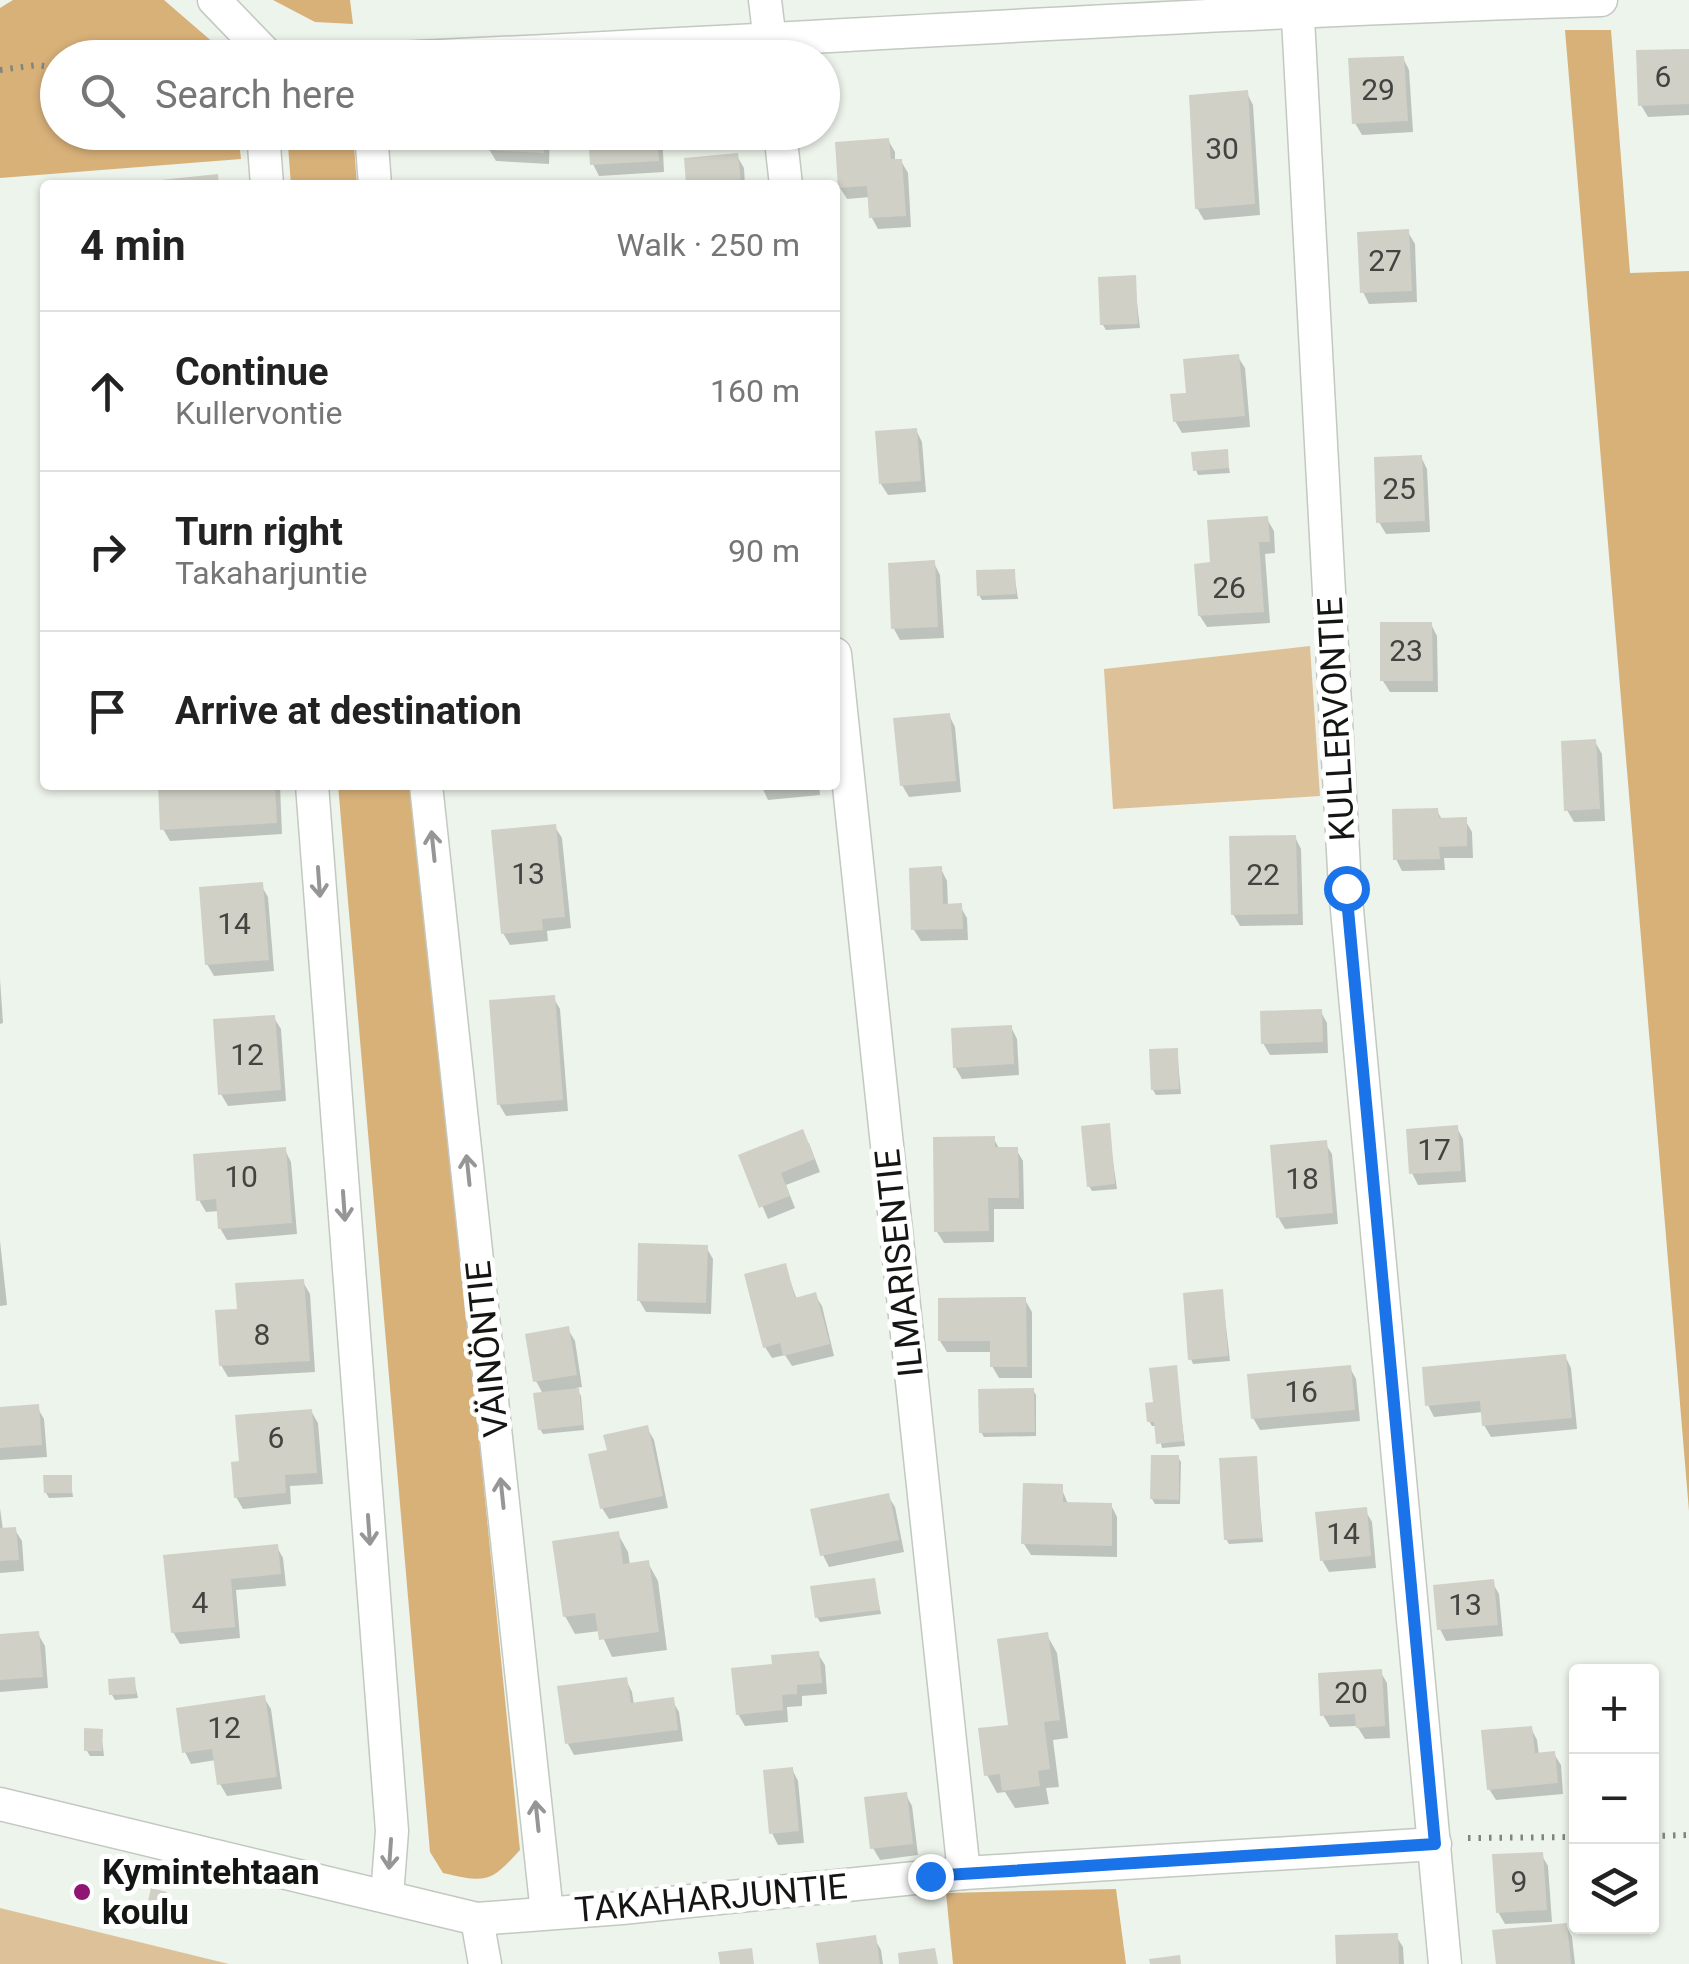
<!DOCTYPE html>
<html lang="en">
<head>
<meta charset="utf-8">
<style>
  :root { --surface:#fff; --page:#f6f6f6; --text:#222; --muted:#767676; --line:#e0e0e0 }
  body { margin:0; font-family:Roboto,sans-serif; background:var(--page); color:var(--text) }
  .controls { position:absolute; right:30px; bottom:30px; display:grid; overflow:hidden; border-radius:10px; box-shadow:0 2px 8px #0004 }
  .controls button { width:90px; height:90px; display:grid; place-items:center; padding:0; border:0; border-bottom:2px solid var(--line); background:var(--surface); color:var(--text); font:50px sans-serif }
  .stop { position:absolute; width:30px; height:30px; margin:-22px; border:8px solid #1a73e8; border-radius:50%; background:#fff }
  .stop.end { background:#1a73e8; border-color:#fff; box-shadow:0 2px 10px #0008 }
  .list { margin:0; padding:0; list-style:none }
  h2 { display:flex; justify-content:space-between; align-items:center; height:130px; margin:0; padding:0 40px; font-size:42px }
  h2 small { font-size:32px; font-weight:400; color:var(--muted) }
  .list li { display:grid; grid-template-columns:65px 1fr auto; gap:30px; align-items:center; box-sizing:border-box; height:160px; padding:0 40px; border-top:2px solid var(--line) }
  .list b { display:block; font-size:38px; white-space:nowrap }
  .list p { margin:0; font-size:32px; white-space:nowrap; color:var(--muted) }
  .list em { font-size:32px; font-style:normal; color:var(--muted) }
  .icon { flex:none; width:55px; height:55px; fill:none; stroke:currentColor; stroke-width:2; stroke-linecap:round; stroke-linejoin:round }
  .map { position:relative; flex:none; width:1689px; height:1964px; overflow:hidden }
  .search { position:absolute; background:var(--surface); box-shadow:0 2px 8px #0004; left:40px; top:40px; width:800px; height:110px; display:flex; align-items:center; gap:25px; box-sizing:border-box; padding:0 35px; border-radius:55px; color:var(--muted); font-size:38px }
  .panel { position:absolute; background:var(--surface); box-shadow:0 2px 8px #0004; left:40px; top:180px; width:800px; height:610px; border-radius:10px }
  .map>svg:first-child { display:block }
</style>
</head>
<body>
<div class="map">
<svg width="1689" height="1964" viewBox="0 0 1689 1964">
  <rect width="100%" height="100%" fill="#edf4eb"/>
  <g fill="#ddc199">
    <path d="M1310 646 1320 796 1113 809 1104 669Z"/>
    <path d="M0 1908 229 1964H0Z"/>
  </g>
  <g fill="#d8b179">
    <path d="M13 0H164L230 57 58 58V132L238 133 241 159 0 178V8Z"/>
    <path d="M273 0H350L353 24 315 22Z"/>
    <path d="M1565 30H1611L1630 273 1689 271V1511Z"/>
    <path d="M287 133H353L357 185H291Z"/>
    <path d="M338 785H414L520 1850C490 1883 487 1883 443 1873L430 1852Z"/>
    <path d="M1116 1889 1126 1964H953L946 1893Z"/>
  </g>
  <g fill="#0003">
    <path d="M1689 51V115L1648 117 1641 105Z"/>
    <path d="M1403 58 1409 70 1413 132 1362 135 1355 123Z"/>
    <path d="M1247 93 1253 105 1260 215 1204 220 1197 208Z"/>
    <path d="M490 132H550L549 164 496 161 489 149Z"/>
    <path d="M591 132H662L664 172 599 176 593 164Z"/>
    <path d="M888 140 895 152V161H901L908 173 911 227 878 229 872 218 870 197 847 199 840 188Z"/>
    <path d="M737 156 744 168 745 185H689Z"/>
    <path d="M1408 232 1415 244 1417 302 1369 304 1363 292Z"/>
    <path d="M1134 278 1140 328 1106 330 1103 325Z"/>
    <path d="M1238 357 1245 368 1250 427 1182 433 1175 421 1188 395Z"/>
    <path d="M916 430 922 442 926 492 888 495 881 484Z"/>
    <path d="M1226 452 1230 473 1198 475 1196 470Z"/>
    <path d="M1421 457 1427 469 1430 532 1386 534 1379 522Z"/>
    <path d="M1267 519 1274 531 1275 553 1265 554 1270 623 1207 627 1200 616 1212 565Z"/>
    <path d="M934 563 940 575 944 638 900 640 894 629Z"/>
    <path d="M1014 572 1018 599 982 600 979 595Z"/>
    <path d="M1431 624 1437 636 1438 692H1390L1383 681Z"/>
    <path d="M949 715 955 727 961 792 909 797 902 785Z"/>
    <path d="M1595 742 1602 754 1605 821 1574 822 1567 810Z"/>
    <path d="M160 785H280L282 834 170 841 163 829Z"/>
    <path d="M761 785H819L820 795 768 800Z"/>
    <path d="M1437 811 1443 821 1465 820 1472 832 1473 858H1444L1445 870 1402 871 1396 859Z"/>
    <path d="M555 827 562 838 571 928 547 931 548 941 510 945 503 933Z"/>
    <path d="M1295 837 1301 849 1303 925 1240 926 1233 914Z"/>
    <path d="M941 869 947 881 948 906H960L967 918 968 940 921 941 914 930Z"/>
    <path d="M261 885 268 897 274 971 214 976 207 964Z"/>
    <path d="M0 979 3 1023 0 1024Z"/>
    <path d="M553 997 560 1009 568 1111 506 1116 499 1104Z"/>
    <path d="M1321 1012 1327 1023 1328 1053 1270 1055 1263 1043Z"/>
    <path d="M274 1018 281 1029 286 1101 228 1106 221 1094Z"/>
    <path d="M1011 1027 1017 1039 1019 1075 962 1079 955 1067Z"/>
    <path d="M1177 1050 1181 1094 1156 1095 1153 1090Z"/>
    <path d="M1108 1126 1117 1189 1092 1191 1089 1186Z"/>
    <path d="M1457 1128 1463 1139 1466 1182 1418 1185 1412 1173Z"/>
    <path d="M994 1139 1000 1150 1016 1149 1023 1161 1024 1209H994V1242L944 1243 937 1232Z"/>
    <path d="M809 1143 820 1172 786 1185 795 1208 768 1219 741 1157Z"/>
    <path d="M1325 1143 1332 1154 1338 1224 1285 1229 1278 1217Z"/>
    <path d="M285 1150 291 1162 297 1234 227 1240 220 1228 219 1211 206 1212 199 1200Z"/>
    <path d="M0 1241 7 1305 0 1306Z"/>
    <path d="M706 1247 713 1259 711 1314 646 1312 639 1300Z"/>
    <path d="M785 1266 797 1300 815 1295 822 1306 834 1356 792 1366 785 1355 772 1358 765 1347Z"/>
    <path d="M303 1282 310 1294 315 1372 228 1377 221 1365 239 1311Z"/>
    <path d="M1222 1292 1230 1361 1193 1364 1191 1359Z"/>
    <path d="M1025 1300 1032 1312V1378H999L992 1366V1352H947L940 1341Z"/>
    <path d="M568 1329 575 1341 582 1387 576 1388 581 1396 584 1430 543 1434 540 1429 543 1394 536 1381Z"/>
    <path d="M1565 1356 1571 1368 1577 1429 1491 1437 1484 1425 1483 1412 1434 1417 1428 1405Z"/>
    <path d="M1175 1368 1185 1446 1162 1448 1157 1426H1152L1149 1421Z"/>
    <path d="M1350 1368 1356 1379 1360 1421 1260 1430 1253 1418Z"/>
    <path d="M1033 1390 1036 1395V1436L984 1437 981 1432Z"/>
    <path d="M37 1407 44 1419 47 1457 0 1460V1409Z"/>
    <path d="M311 1411 318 1423 323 1484 290 1486 291 1504 243 1509 236 1497 241 1463Z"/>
    <path d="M647 1428 654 1440 668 1508 609 1519 602 1508Z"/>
    <path d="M1178 1457 1181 1462 1180 1504H1155L1152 1499Z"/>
    <path d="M1256 1459 1263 1542 1229 1544 1226 1539Z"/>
    <path d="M70 1477 73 1497 49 1498 46 1493Z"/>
    <path d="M1061 1487 1068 1504 1111 1505 1117 1517V1557L1031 1555 1024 1544Z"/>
    <path d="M888 1496 895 1507 904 1552 829 1567 823 1555Z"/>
    <path d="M0 1508 3 1530H15L22 1541 24 1571 0 1573Z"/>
    <path d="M1365 1510 1372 1522 1376 1568 1329 1572 1322 1560Z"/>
    <path d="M618 1534 628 1552 630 1565 648 1563 658 1581 667 1650 612 1657 600 1631 575 1634 565 1616Z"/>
    <path d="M277 1547 283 1558 286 1586 236 1590 240 1638 180 1644 173 1632 166 1557Z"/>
    <path d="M874 1581 881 1614 820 1622 817 1617Z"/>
    <path d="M1492 1582 1499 1594 1503 1636 1446 1641 1440 1629Z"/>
    <path d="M38 1634 45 1646 48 1688 0 1692V1637Z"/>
    <path d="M1047 1635 1057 1653 1068 1738 1053 1740 1059 1787 1046 1788 1049 1804 1015 1808 1005 1792 997 1793 987 1775 1011 1727Z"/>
    <path d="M818 1654 825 1665 827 1694 802 1696V1706L787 1707 788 1722 745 1726 738 1714 775 1666Z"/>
    <path d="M1380 1671 1387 1683 1390 1738 1365 1739 1357 1726 1330 1727 1323 1715Z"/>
    <path d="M134 1680 138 1698 115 1700 112 1695Z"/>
    <path d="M626 1680 632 1692 634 1705 672 1700 679 1712 683 1741 574 1755 568 1744Z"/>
    <path d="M264 1698 271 1709 282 1789 227 1796 220 1784 216 1760 191 1764 185 1752Z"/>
    <path d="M1531 1728 1537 1740 1539 1755 1554 1754 1561 1765 1563 1794 1496 1800 1489 1789Z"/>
    <path d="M101 1731 104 1756H90L87 1751Z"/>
    <path d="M792 1769 798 1781 804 1843 778 1845 772 1833Z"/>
    <path d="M906 1795 912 1806 918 1855 880 1860 873 1848Z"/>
    <path d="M1541 1854 1548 1866 1552 1922 1505 1924 1498 1912Z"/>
    <path d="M166 1894 169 1899 164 1921 151 1919 148 1914Z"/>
    <path d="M1566 1925 1572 1937 1575 1964H1498Z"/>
    <path d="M1396 1936 1403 1947 1404 1964H1339Z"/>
    <path d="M874 1938 881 1950 883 1964H821Z"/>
  </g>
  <g fill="#d0d0c6">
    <path d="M1689 49V104L1638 106 1636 50Z"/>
    <path d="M1404 56 1408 121 1352 124 1348 58Z"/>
    <path d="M1248 90 1255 204 1195 209 1189 95Z"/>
    <path d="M487 132H545L544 153 487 150Z"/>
    <path d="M588 132H657L659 161 590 165Z"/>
    <path d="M889 138 891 159H902L906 216 869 218 867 186 838 188 835 142Z"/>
    <path d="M738 153 741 185H686L684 158Z"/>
    <path d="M218 174 219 185H142V182Z"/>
    <path d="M1409 229 1412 291 1360 293 1357 232Z"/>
    <path d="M1136 275 1138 324 1100 325 1098 277Z"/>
    <path d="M1239 354 1245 416 1173 422 1170 394 1186 393 1183 359Z"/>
    <path d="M917 428 921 481 879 484 875 431Z"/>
    <path d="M1228 449 1229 468 1193 471 1191 452Z"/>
    <path d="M1422 455 1425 521 1376 523 1374 457Z"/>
    <path d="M1268 516 1270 542H1259L1264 612 1198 616 1194 564 1210 562 1207 520Z"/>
    <path d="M935 560 938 627 891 629 888 563Z"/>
    <path d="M1015 569 1016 594 977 596 976 570Z"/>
    <path d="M1380 622H1432L1433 681H1380Z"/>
    <path d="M950 713 956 781 900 786 893 718Z"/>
    <path d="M1596 739 1600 809 1564 811 1561 741Z"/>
    <path d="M158 785H275L277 823 160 830Z"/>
    <path d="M1438 808 1439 818 1467 817V846L1439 847 1440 859 1393 860 1392 809Z"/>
    <path d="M556 824 565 917 542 919 543 930 501 934 491 830Z"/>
    <path d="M1296 835 1298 914 1231 915 1229 836Z"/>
    <path d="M942 866 943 904 962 903 963 929 911 930 909 868Z"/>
    <path d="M263 882 269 960 205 965 199 887Z"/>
    <path d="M555 995 563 1100 497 1105 489 1000Z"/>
    <path d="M1322 1009 1323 1042 1261 1044 1260 1011Z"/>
    <path d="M275 1015 281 1090 218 1095 213 1019Z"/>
    <path d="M1012 1025 1014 1064 953 1068 951 1028Z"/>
    <path d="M1178 1048 1179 1089 1151 1090 1149 1049Z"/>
    <path d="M1110 1123 1115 1184 1087 1187 1081 1126Z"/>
    <path d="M1458 1125 1461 1171 1409 1174 1406 1129Z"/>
    <path d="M803 1129 815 1159 781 1173 790 1196 759 1208 738 1155Z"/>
    <path d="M995 1136V1147H1018L1019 1198H988L989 1231 934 1232 933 1137Z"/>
    <path d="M1327 1140 1333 1213 1276 1218 1270 1145Z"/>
    <path d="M286 1147 292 1223 218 1229 216 1199 196 1201 193 1154Z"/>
    <path d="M638 1243 708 1245 706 1303 637 1301Z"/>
    <path d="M786 1263 795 1298 816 1292 830 1344 783 1356 780 1343 763 1348 744 1274Z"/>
    <path d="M304 1279 310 1361 219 1366 215 1310 237 1309 235 1283Z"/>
    <path d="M1223 1289 1228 1356 1188 1360 1183 1293Z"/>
    <path d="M1026 1297 1027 1367H990V1341H938V1298Z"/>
    <path d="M569 1326 577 1375 533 1382 525 1334Z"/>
    <path d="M1566 1354 1572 1418 1482 1426 1480 1401 1425 1406 1422 1367Z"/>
    <path d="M1177 1365 1184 1441 1156 1444 1154 1422H1147L1145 1403 1153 1402 1149 1368Z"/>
    <path d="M1351 1365 1355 1410 1251 1419 1247 1374Z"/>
    <path d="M579 1388 583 1425 538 1430 533 1393Z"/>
    <path d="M1034 1388 1035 1432 979 1433 978 1389Z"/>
    <path d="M39 1404 42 1445 0 1448V1407Z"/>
    <path d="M312 1409 317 1473 285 1475 286 1493 234 1498 231 1462 239 1461 235 1415Z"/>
    <path d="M648 1425 663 1496 600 1509 588 1454 607 1450 603 1435Z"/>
    <path d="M1151 1455H1179V1500L1150 1499Z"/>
    <path d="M1257 1456 1262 1538 1224 1540 1219 1458Z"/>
    <path d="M43 1475H72V1493H44Z"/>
    <path d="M1023 1483 1063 1484V1502L1112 1503V1546L1021 1544Z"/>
    <path d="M889 1493 899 1540 820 1556 810 1509Z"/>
    <path d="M1367 1507 1371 1556 1320 1561 1315 1512Z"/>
    <path d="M16 1527 19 1560 0 1561V1528Z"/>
    <path d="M619 1531 623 1564 649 1560 659 1632 599 1640 595 1613 563 1617 552 1541Z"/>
    <path d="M278 1544 281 1574 231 1579 235 1627 171 1633 163 1555Z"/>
    <path d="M875 1578 880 1610 815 1618 810 1586Z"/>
    <path d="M1494 1579 1498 1625 1437 1630 1433 1585Z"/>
    <path d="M39 1631 43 1677 0 1680V1634Z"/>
    <path d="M1048 1632 1060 1720 1044 1722 1050 1769 1038 1771 1040 1786 1002 1791 1000 1774 984 1776 978 1728 1008 1725 997 1639Z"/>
    <path d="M819 1651 822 1683 797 1685V1694L782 1695 783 1710 736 1715 731 1668 772 1664 771 1655Z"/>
    <path d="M1382 1669 1385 1726 1356 1728 1355 1714 1320 1716 1318 1673Z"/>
    <path d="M135 1677 136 1694 109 1695 108 1679Z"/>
    <path d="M627 1677 631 1703 674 1697 678 1730 565 1744 557 1686Z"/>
    <path d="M265 1695 277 1777 217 1785 212 1749 182 1753 176 1708Z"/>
    <path d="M1532 1726 1535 1753 1555 1751 1558 1783 1487 1790 1481 1730Z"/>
    <path d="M84 1728 103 1729 102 1751H84Z"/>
    <path d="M1576 1729V1781L1574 1782 1570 1730Z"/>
    <path d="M793 1767 799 1831 769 1834 763 1770Z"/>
    <path d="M907 1792 913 1844 870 1849 864 1797Z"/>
    <path d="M1543 1852 1547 1910 1496 1913 1492 1854Z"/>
    <path d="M151 1888 167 1892 162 1917 145 1914Z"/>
    <path d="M1567 1923 1571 1964H1496L1492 1930Z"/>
    <path d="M1398 1933 1399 1964H1336L1335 1935Z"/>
    <path d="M876 1935 880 1964H819L816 1943Z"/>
    <path d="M752 1948 754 1964H720L718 1952Z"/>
    <path d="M935 1948 938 1964H899L898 1953Z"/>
    <path d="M1180 1955 1181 1964H1150L1149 1959Z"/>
  </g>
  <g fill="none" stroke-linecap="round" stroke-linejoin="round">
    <defs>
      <g id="street">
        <path d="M214 0 270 58"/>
        <path d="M765 0 772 58"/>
        <path d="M1297 0 1345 888 1445 1964"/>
        <path d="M396 58C798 40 1199 12 1601 0"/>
        <path d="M263 132 267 185"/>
        <path d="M371 132 375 185"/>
        <path d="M780 132 786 185"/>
        <path d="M835 654 964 1873"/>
        <path d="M312 785 392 1831 387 1896"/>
        <path d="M426 785 547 1913"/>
        <path d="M0 1804 477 1919 622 1908 964 1873 1435 1844"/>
        <path d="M477 1919 485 1964"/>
      </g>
    </defs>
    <use href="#street" stroke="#c2c9c1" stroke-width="35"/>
    <g stroke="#7f847e" stroke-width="6" stroke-dasharray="2.5 8" stroke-linecap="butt">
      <path d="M0 70 37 65 58 68"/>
      <path d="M1652 1836 1689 1835"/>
      <path d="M1468 1838 1576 1837"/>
    </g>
    <use href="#street" stroke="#fff" stroke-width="32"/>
  </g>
  <defs><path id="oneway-shaft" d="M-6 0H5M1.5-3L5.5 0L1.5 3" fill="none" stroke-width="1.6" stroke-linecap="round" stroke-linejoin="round" transform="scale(2.5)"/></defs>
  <g stroke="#959695">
    <use href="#oneway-shaft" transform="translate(433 846) rotate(-96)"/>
    <use href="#oneway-shaft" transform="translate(319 882) rotate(86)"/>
    <use href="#oneway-shaft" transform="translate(468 1170) rotate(-96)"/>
    <use href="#oneway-shaft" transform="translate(344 1206) rotate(86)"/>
    <use href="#oneway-shaft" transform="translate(502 1493) rotate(-96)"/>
    <use href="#oneway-shaft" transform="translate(369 1530) rotate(86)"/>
    <use href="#oneway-shaft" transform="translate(537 1816) rotate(-96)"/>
    <use href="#oneway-shaft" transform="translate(390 1854) rotate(94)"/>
  </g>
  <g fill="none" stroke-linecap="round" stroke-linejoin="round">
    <path stroke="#1a73e8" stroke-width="12" d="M930 1876 1435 1844 1346 888"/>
  </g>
  <circle fill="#901674" stroke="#fff" stroke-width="4" cx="82" cy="1892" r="10"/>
  <g text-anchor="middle" stroke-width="10" stroke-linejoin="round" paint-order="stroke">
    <g font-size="30" fill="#434440">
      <text x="1663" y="87">6</text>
      <text x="1378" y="100">29</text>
      <text x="1222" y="159">30</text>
      <text x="1385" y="271">27</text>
      <text x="1399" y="499">25</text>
      <text x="1229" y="598">26</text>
      <text x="1406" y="661">23</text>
      <text x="528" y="884">13</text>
      <text x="1263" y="885">22</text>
      <text x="234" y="934">14</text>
      <text x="247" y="1065">12</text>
      <text x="1434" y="1160">17</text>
      <text x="241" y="1187">10</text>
      <text x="1302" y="1189">18</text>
      <text x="262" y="1345">8</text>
      <text x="1301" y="1402">16</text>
      <text x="276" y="1448">6</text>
      <text x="1343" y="1544">14</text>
      <text x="200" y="1613">4</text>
      <text x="1465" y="1615">13</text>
      <text x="1351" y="1703">20</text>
      <text x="224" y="1738">12</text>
      <text x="1519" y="1892">9</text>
    </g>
    <g font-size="35" fill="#141613" stroke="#fff">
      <text transform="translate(1336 719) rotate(-93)" y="12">KULLERVONTIE</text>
      <text transform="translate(899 1263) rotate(-96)" y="12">ILMARISENTIE</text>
      <text transform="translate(487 1349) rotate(-96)" y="12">VÄINÖNTIE</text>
      <text transform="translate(711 1898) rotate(-5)" y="12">TAKAHARJUNTIE</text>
    </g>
    <g font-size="35" font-weight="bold" fill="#141613" stroke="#fff" text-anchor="start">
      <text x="102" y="1884">Kymintehtaan<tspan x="102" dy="40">koulu</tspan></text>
    </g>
  </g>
</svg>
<div class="controls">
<button>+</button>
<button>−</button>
<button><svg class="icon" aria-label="layers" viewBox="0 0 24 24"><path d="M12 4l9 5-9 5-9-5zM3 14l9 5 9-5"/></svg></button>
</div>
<div class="stop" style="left:1346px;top:888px"></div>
<div class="stop end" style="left:930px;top:1876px"></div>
<div class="search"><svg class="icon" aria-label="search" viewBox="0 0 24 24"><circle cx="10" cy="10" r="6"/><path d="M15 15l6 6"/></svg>Search here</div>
<section class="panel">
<h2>4 min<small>Walk · 250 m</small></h2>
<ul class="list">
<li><svg class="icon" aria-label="ahead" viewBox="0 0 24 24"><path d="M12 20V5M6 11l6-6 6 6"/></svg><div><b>Continue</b><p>Kullervontie</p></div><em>160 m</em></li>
<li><svg class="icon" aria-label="right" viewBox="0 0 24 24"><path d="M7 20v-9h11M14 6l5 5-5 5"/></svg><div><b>Turn right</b><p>Takaharjuntie</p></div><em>90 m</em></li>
<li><svg class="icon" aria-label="arrive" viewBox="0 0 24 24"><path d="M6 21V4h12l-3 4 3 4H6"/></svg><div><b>Arrive at destination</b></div></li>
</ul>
</section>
</div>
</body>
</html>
